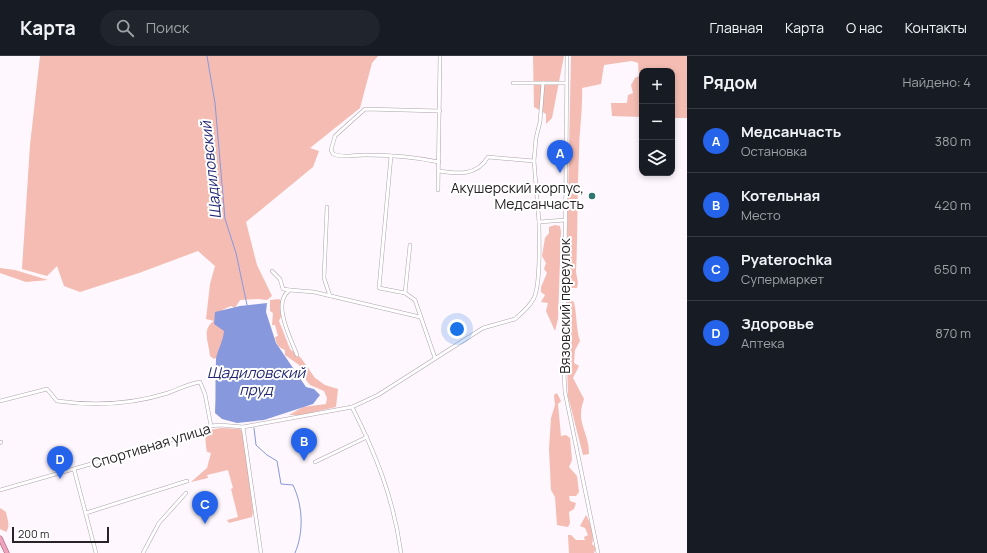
<!DOCTYPE html>
<html lang="ru">
<head>
<meta charset="utf-8">
<style>
  :root { --surface:#171b24; --page:#20242c; --text:#f1f3f6; --muted:#9ea1a6; --line:#363941; --accent:#2563eb }
  body { margin:0; font-family:Manrope,sans-serif; background:var(--page); color:var(--text) }
  .controls { position:absolute; right:12px; top:12px; display:grid; overflow:hidden; border-radius:8px; box-shadow:0 2px 6px #0003 }
  .controls button { width:36px; height:36px; display:grid; place-items:center; padding:0; border:0; border-bottom:1px solid var(--line); background:var(--surface); color:var(--text); font:20px sans-serif }
  .scale { position:absolute; left:12px; bottom:10px; width:97px; box-sizing:border-box; padding-left:4px; border:2px solid #272326; border-top:0; font-size:11px; line-height:14px; white-space:nowrap; color:#272326; -webkit-text-stroke:3px #fff; paint-order:stroke }
  .you { position:absolute; left:457px; top:273px; width:14px; height:14px; margin:-10px; border:3px solid #fff; border-radius:50%; background:#1a73e8; box-shadow:0 0 0 6px #1a73e833 }
  .badge { display:grid; place-items:center; width:26px; height:26px; border-radius:50%; background:var(--accent); color:#fff; font-size:13px; font-weight:700 }
  .pin { position:absolute; translate:-50% -33px; filter:drop-shadow(0 1px 2px #0008) }
  .pin::after { content:''; position:absolute; top:21px; width:14px; height:12px; background:inherit; clip-path:polygon(0 0,100% 0,50% 100%) }
  .list { margin:0; padding:0; list-style:none }
  h2 { display:flex; justify-content:space-between; align-items:center; height:52px; margin:0; padding:0 16px; font-size:17px }
  h2 small { font-size:13px; font-weight:400; color:var(--muted) }
  .list li { display:grid; grid-template-columns:26px 1fr auto; gap:12px; align-items:center; box-sizing:border-box; height:64px; padding:0 16px; border-top:1px solid var(--line) }
  .list b { display:block; font-size:15px; white-space:nowrap }
  .list p { margin:0; font-size:13px; white-space:nowrap; color:var(--muted) }
  .list em { font-size:13px; font-style:normal; color:var(--muted) }
  .icon { flex:none; width:22px; height:22px; fill:none; stroke:currentColor; stroke-width:2; stroke-linecap:round; stroke-linejoin:round }
  .map { position:relative; flex:none; width:687px; height:497px; overflow:hidden }
  header { display:flex; align-items:center; gap:24px; box-sizing:border-box; height:56px; padding:0 20px; background:var(--surface); border-bottom:1px solid var(--line) }
  header strong { font-size:19px }
  nav { display:flex; gap:22px; margin-inline-start:auto; font-size:14px }
  .search { width:280px; height:36px; background:var(--page); display:flex; align-items:center; gap:10px; box-sizing:border-box; padding:0 14px; border-radius:22px; color:var(--muted); font-size:15px }
  main { display:flex }
  aside { flex:1; background:var(--surface) }
  .map>svg:first-child { display:block }
</style>
</head>
<body>
<header>
<strong>Карта</strong>
<div class="search"><svg class="icon" aria-label="search" viewBox="0 0 24 24"><circle cx="10" cy="10" r="6"/><path d="M15 15l6 6"/></svg>Поиск</div>
<nav><a>Главная</a><a>Карта</a><a>О нас</a><a>Контакты</a></nav>
</header>
<main>
<div class="map">
<svg width="687" height="497" viewBox="0 0 687 497">
  <rect width="100%" height="100%" fill="#fef7fd"/>
  <g fill="#f4bcb2">
    <path d="M40 0H378L372 7 360 52 310 92 319 95 313 111 246 166 257 209 272 240 267 244 258 243 240 244 235 252 231 250 222 254 225 269 223 298 214 303 210 300C209 287 201 273 214 265L206 263 210 228 215 210 198 195 139 217 80 236 64 230 57 210 47 220 22 213 30 89Z"/>
    <path d="M533 0H564L552 62 546 68V58L534 51Z"/>
    <path d="M571 0H687V62H672V15H642V61L612 60 611 47H627L628 39 633 37 631 29 635 22 639 20 638 7 632 5 604 9 601 28 582 32C583 54 579 75 579 96 577 136 578 176 576 216L578 227 577 232H570L566 224V191L567 186Z"/>
    <path d="M555 169 560 170 561 176 558 263 555 275 546 255 548 247 541 246 545 239 541 236V231L547 217 544 213 546 207 542 200 545 182 549 177V171Z"/>
    <path d="M0 212 15 214 48 224 26 226 0 217Z"/>
    <path d="M279 243 282 246V258L279 265 290 293 301 302 315 322 325 329 338 333 336 351 301 359H289L303 351 326 348 327 342 324 335 310 329 306 324 299 309 285 299V294C278 292 276 287 275 281L278 280 275 269H272L273 257 270 255V244Z"/>
    <path d="M570 244 574 246C577 259 576 273 580 285L575 294 574 307 579 310 573 322 584 343C575 368 589 374 589 398L583 399 568 340 567 307 569 297 567 246Z"/>
    <path d="M557 337 561 345 558 348 561 380 566 379 570 382 572 404 569 411 577 420 579 436 576 440H569L570 445 576 447 574 453 569 456 570 467 568 471 557 469 555 441 551 434 549 393 551 362 555 349 554 339Z"/>
    <path d="M221 372 240 373 243 377 253 456 252 461 229 467 227 464 238 461 231 433 233 432 228 414 207 419 208 422 191 426 207 412 211 397 207 396C205 389 206 382 205 375Z"/>
    <path d="M0 452 6 456C7 463 11 470 6 476L0 473Z"/>
    <path d="M586 459C590 465 595 481 592 488L596 492 594 497H569L568 479H571L576 484H585L584 481 588 479 585 472 580 470Z"/>
  </g>
  <path fill="#8898dc" d="M267 247 266 256 276 287 306 331 314 333 320 339 313 348 264 364 237 367 222 363 215 357C216 339 215 321 216 303 217 295 223 286 224 275L214 268 215 256 240 250Z"/>
  <g fill="none" stroke-linecap="round" stroke-linejoin="round">
    <g stroke="#8898dc" stroke-width="1">
      <path d="M207 0 215 47 225 163 236 197 247 249"/>
      <path d="M254 372 256 389 267 399 277 405 281 428 293 429C303 450 304 476 295 497"/>
    </g>
    <defs>
      <g id="minor">
        <path d="M567 0 564 316 565 336 598 497"/>
        <path d="M513 27H543"/>
        <path d="M391 100 379 232 405 237 415 244 435 302"/>
        <path d="M439 106C415 101 392 99 367 99 356 98 345 103 333 98L331 94 335 80 365 53 440 55"/>
        <path d="M439 115C458 118 477 120 488 101L534 105"/>
        <path d="M438 134 440 0"/>
        <path d="M327 151 324 222 330 240"/>
        <path d="M539 166 534 105 536 82 540 66 543 27H566"/>
        <path d="M272 215 280 223 283 233 290 234C271 246 291 283 297 299"/>
        <path d="M290 234 314 236 420 261"/>
        <path d="M405 237 410 189"/>
        <path d="M0 345 47 333 57 345C93 350 133 348 168 337 179 333 188 328 200 326L205 338 211 370"/>
        <path d="M352 351C376 398 394 444 401 497"/>
        <path d="M243 371 261 497"/>
        <path d="M0 387 1 386"/>
        <path d="M315 406 367 381"/>
        <path d="M74 413 96 497"/>
        <path d="M0 434 157 389 211 370 220 369 243 371 352 351 378 339 483 272 515 263C521 258 530 250 534 242 541 227 539 184 539 166L565 164"/>
        <path d="M86 457 187 425"/>
        <path d="M143 497 159 467 186 437"/>
      </g>
      <path id="major" d="M0 482 7 497"/>
    </defs>
    <use href="#minor" stroke="#aea3ac" stroke-width="4"/>
    <use href="#major" stroke="#a1506c" stroke-width="5"/>
    <use href="#minor" stroke="#fff" stroke-width="3"/>
    <use href="#major" stroke="#eea4bd" stroke-width="4"/>
  </g>
  <circle fill="#2e766e" stroke="#fff" stroke-width="1.5" cx="592" cy="140" r="4"/>
  <g text-anchor="middle" stroke-width="4" stroke-linejoin="round" paint-order="stroke">
    <g font-size="14" fill="#272326" stroke="#fff" text-anchor="end">
      <text x="584" y="137">Акушерский корпус,<tspan x="584" dy="16">Медсанчасть</tspan></text>
    </g>
    <g font-size="14" fill="#272326" stroke="#fff">
      <text transform="translate(565 250) rotate(-90)" y="5">Вязовский переулок</text>
      <text transform="translate(151 390) rotate(-17)" y="5">Спортивная улица</text>
    </g>
    <g font-size="15" font-style="italic" fill="#212775" stroke="#fff">
      <text transform="translate(211 114) rotate(-96)" y="5">Щадиловский</text>
      <text x="256" y="322">Щадиловский<tspan x="256" dy="17">пруд</tspan></text>
    </g>
  </g>
</svg>
<div class="controls">
<button>+</button>
<button>−</button>
<button><svg class="icon" aria-label="layers" viewBox="0 0 24 24"><path d="M12 4l9 5-9 5-9-5zM3 14l9 5 9-5"/></svg></button>
</div>
<div class="scale">200 m</div>
<div class="you"></div>
<div class="pin badge" style="left:560px;top:117px">A</div>
<div class="pin badge" style="left:304px;top:405px">B</div>
<div class="pin badge" style="left:205px;top:468px">C</div>
<div class="pin badge" style="left:60px;top:423px">D</div>
</div>
<aside>
<h2>Рядом<small>Найдено: 4</small></h2>
<ul class="list">
<li><span class="badge">A</span><div><b>Медсанчасть</b><p>Остановка</p></div><em>380 m</em></li>
<li><span class="badge">B</span><div><b>Котельная</b><p>Место</p></div><em>420 m</em></li>
<li><span class="badge">C</span><div><b>Pyaterochka</b><p>Супермаркет</p></div><em>650 m</em></li>
<li><span class="badge">D</span><div><b>Здоровье</b><p>Аптека</p></div><em>870 m</em></li>
</ul>
</aside>
</main>
</body>
</html>
